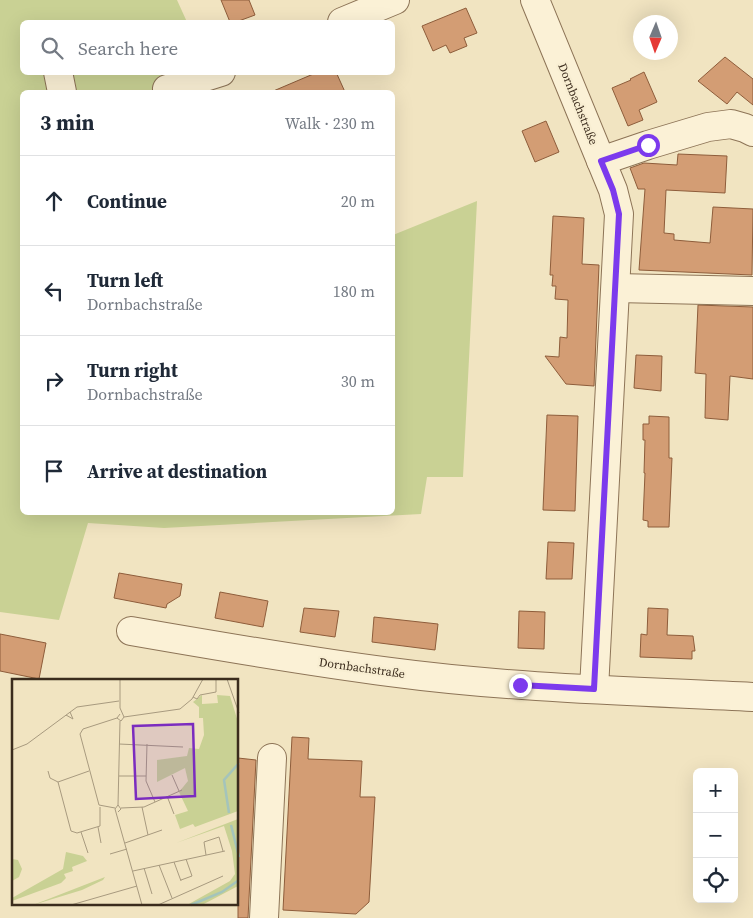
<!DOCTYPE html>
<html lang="en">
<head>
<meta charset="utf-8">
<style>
  :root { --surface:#fff; --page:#f6f6f7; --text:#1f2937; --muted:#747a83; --line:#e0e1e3 }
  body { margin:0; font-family:"Source Serif 4",serif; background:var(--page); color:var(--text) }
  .controls { position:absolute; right:15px; bottom:15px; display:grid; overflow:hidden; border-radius:8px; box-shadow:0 5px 20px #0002 }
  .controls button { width:45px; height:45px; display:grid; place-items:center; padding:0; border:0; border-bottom:1px solid var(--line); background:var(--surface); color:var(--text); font:25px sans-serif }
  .compass { position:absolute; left:633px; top:15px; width:45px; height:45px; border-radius:50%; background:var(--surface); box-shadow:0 5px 20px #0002; rotate:182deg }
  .stop { position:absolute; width:15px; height:15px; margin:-11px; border:4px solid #7c3aed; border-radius:50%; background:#fff }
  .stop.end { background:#7c3aed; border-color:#fff; box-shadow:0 1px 5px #0008 }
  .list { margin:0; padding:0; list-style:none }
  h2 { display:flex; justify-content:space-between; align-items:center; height:65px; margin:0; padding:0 20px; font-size:21px }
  h2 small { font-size:16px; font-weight:400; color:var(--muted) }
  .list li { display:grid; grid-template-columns:32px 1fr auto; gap:15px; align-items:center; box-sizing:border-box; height:90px; padding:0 20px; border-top:1px solid var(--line) }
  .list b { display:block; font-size:19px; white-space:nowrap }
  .list p { margin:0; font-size:16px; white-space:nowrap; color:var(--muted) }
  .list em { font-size:16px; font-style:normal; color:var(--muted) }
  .icon { flex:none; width:28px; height:28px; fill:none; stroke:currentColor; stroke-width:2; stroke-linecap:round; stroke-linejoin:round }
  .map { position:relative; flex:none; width:753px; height:918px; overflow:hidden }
  .search { position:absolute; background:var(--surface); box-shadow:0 5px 20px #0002; left:20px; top:20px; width:375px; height:55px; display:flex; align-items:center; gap:12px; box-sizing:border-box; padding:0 18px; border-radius:8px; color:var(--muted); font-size:19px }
  .panel { position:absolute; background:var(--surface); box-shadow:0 5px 20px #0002; left:20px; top:90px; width:375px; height:425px; border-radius:8px }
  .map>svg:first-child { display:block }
</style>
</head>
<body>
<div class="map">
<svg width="753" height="918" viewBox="0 0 753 918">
  <rect width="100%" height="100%" fill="#f1e4c1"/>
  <path fill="#c9d194" d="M0 0H177L187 22H22V72L194 73 176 92H22V512H392L393 235 477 201 463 477H427L421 514 164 528 88 523 59 620 0 612Z"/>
  <g fill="#d39d74" stroke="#8e5d3b">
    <path d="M221 0H249L255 15 236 22H230Z"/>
    <path d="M466 8 477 33 464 38 467 46 450 53 446 45 433 51 422 26Z"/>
    <path d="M725 57 753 79V105L737 92 727 104 698 81Z"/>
    <path d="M318 72H336L345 92H271Z"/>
    <path d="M644 72 657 102 639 110 643 120 628 126 612 88 631 80 630 79Z"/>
    <path d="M546 121 559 152 535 162 522 131Z"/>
    <path d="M678 154 727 156 725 193 666 190 664 233 674 234V240L710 243 713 207 753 209 752 275 639 270 645 189H638L630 168 644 163 677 165Z"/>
    <path d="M553 216 584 218 582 264 599 265 594 386 566 384 545 356 559 357 560 337 567 338 568 300 555 299 556 286H552L553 275H550Z"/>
    <path d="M698 305 753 307V379L730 376 728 420 705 418 706 374 695 373Z"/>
    <path d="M636 355 662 356 661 391 634 388Z"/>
    <path d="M547 415 578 416 575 511 543 510Z"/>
    <path d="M649 416 669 417V458H672L669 527H648V521L643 520 645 473H644L645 440H643V424H649Z"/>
    <path d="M548 542 574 543 572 579H546Z"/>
    <path d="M119 573 182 584 180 596 167 604 166 608 114 598Z"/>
    <path d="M220 592 268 601 263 627 215 618Z"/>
    <path d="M304 608 339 611 335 637 300 632Z"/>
    <path d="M648 608 668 609 667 635 693 636 695 651H692V659L640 657 641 634 647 635Z"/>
    <path d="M519 611 545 612 544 649 518 648Z"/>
    <path d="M374 617 438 624 435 650 372 642Z"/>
    <path d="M0 634 46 643 39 679 0 671Z"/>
    <path d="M292 737 309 738 308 759 362 761 360 797H375L369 902 356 914 283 910Z"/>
    <path d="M238 758 256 760 248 918H238Z"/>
  </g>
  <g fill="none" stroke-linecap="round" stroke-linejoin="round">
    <defs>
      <g id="minor">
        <path d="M535 0 613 190 619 214 594 689"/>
        <path d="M342 22 395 0"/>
        <path d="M58 72 62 92"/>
        <path d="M167 89 221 72"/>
        <path d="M601 161 648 145 708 127 731 124 745 128 753 132"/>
        <path d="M616 288 753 291"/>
        <path d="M131 631C217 646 303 661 390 672 510 688 632 691 753 697"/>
        <path d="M264 918 272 758"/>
      </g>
    </defs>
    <use href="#minor" stroke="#8d7457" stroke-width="30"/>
    <use href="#minor" stroke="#fbf1d6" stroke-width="28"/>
  </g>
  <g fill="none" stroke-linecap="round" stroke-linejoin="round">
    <path stroke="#7c3aed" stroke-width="6" d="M520 685 594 689 619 214 613 190 601 161 648 145"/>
  </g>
  <g text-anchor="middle" stroke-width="4.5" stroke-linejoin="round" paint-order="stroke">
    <g font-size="12" fill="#3b2c1d" stroke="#f8eed2">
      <text transform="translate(578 104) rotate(68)" y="4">Dornbachstraße</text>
      <text transform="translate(362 668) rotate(8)" y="4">Dornbachstraße</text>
    </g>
  </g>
  <g transform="translate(12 679)">
    <rect width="226" height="226" fill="#f1e4c1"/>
    <path d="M190 16V25L206 24 205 16 218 17 226 43V132L183 148 181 145 168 150 163 136 176 132 167 113 176 102 173 89 145 103V81L175 77 177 69 187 70 192 56 191 39H187V28L181 23ZM226 140V207L190 226H175L218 202 223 195 220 172 212 147 164 164ZM54 173 71 177 75 182 60 188 61 192 52 195 54 199 49 204 0 222V219L51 190ZM0 180 6 181 10 190 7 198 0 202ZM93 198 91 201 70 211 21 226Z" fill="#c9d194"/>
    <path fill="none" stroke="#a4c4bb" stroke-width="2.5" d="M217 134 212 101 227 84M219 146 227 178M179 226 210 213 227 201"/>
    <path fill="none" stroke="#a89a7f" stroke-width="1" d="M108 0V29L112 38 109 42 105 39 108 35M215 0 227 34M181 18 185 20 188 16 204 13V0M54 36 61 40 58 33M112 38 168 30 180 20 191 0M107 65 171 68M135 65 134 102 143 123M0 71 15 65 65 28 107 22M36 92 38 99 46 103M77 92 46 103 59 152 65 154 88 147V128M160 96 167 112M107 97H134M155 117 162 135M106 126 108 42M130 128 136 156M103 129 87 126 68 55 71 50 105 39M109 129 132 128 170 111M106 133 109 130 106 126 103 130 130 226M86 148 89 164M69 153 76 174M113 164 150 151M98 175 115 170M194 176 192 163 207 158 211 172M162 183 169 202M147 186 160 219M132 189 140 215M121 192 213 172M169 201 180 197 174 180M59 226 125 207M146 226 211 197"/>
    <path fill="#7b2cbf" fill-opacity="0.15" stroke="#7b2cbf" stroke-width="2.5" d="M181 45 183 117 124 120 121 47Z"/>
    <rect width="226" height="226" fill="none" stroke="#3b2c1d" stroke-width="2.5"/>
  </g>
</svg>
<div class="controls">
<button>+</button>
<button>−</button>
<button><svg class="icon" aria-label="locate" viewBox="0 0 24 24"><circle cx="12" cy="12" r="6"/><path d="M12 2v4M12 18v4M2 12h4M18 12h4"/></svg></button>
</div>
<svg class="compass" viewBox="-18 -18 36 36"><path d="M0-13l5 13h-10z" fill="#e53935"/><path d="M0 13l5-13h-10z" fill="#747a83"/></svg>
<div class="stop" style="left:648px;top:145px"></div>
<div class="stop end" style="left:520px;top:685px"></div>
<div class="search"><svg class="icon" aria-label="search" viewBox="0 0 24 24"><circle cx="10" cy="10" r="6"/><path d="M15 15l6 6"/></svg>Search here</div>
<section class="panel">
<h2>3 min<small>Walk · 230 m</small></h2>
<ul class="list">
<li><svg class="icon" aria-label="ahead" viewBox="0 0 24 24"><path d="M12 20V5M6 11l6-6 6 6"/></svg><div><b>Continue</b></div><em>20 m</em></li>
<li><svg class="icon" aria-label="left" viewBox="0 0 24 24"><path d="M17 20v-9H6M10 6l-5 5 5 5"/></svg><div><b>Turn left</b><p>Dornbachstraße</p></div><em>180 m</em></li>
<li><svg class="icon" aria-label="right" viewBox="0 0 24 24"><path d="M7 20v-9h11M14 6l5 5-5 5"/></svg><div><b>Turn right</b><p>Dornbachstraße</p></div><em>30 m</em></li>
<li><svg class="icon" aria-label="arrive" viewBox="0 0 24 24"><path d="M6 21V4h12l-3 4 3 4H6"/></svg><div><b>Arrive at destination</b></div></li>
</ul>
</section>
</div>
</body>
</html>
